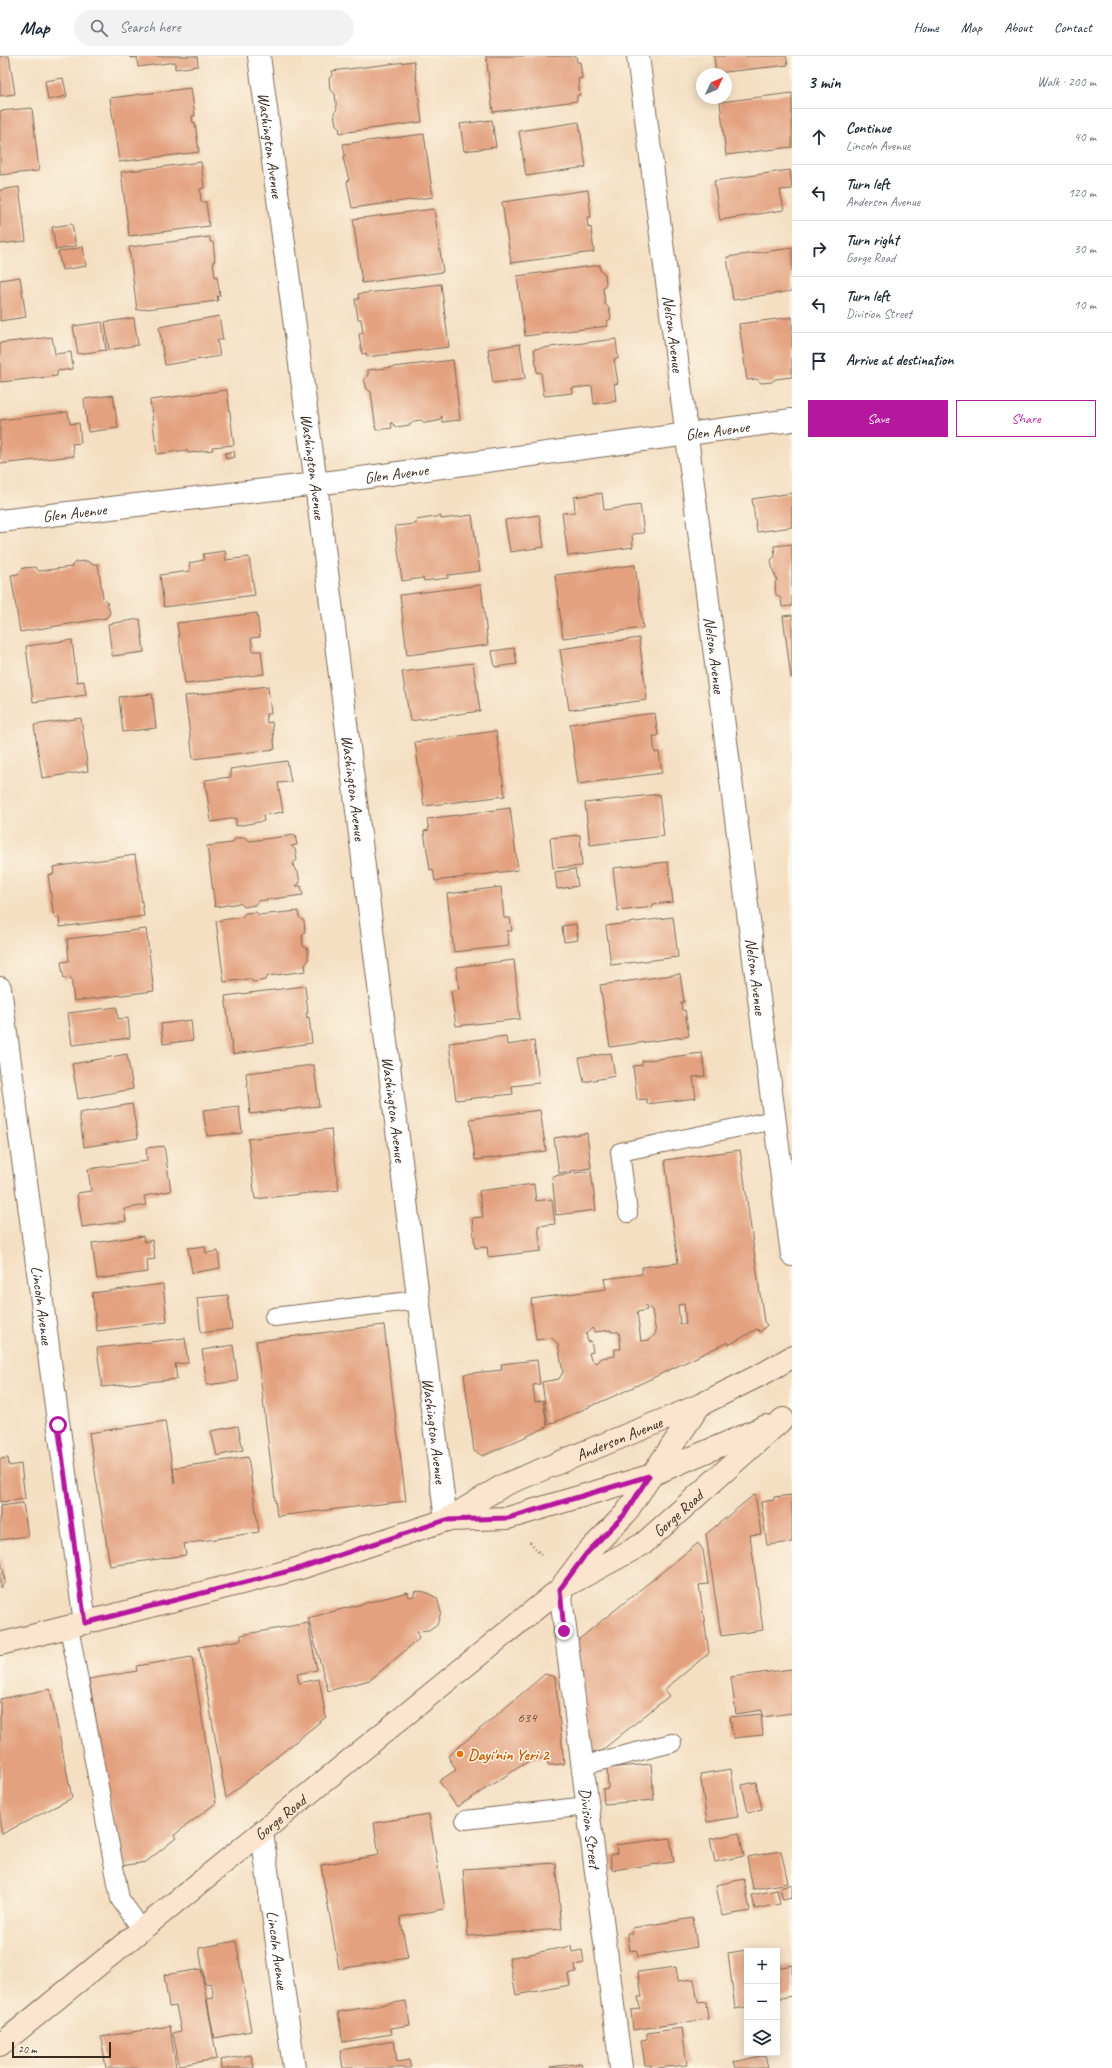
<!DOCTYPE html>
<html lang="en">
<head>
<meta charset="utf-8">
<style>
  :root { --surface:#fff; --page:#f2f2f3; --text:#1f2937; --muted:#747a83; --line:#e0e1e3; --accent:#b5179e }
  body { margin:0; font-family:Caveat,sans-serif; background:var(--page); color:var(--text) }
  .controls { position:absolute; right:12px; bottom:12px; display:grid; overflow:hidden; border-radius:0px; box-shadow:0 2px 10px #0003 }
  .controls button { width:36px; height:36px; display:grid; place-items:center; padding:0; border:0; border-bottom:1px solid var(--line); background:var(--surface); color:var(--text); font:20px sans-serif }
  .compass { position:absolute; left:696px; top:12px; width:36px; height:36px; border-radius:50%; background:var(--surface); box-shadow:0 2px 10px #0003; rotate:46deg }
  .scale { position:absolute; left:12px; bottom:10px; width:99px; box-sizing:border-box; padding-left:4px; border:2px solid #3b2a1e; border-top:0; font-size:11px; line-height:14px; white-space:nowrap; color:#3b2a1e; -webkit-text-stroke:3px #fcf5e5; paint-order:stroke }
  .stop { position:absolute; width:12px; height:12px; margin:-9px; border:3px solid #b5179e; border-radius:50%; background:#fff }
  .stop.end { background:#b5179e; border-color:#fff; box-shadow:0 1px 4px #0008 }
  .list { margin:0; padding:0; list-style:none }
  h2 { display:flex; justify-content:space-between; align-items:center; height:52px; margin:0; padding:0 16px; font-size:17px }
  h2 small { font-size:13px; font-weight:400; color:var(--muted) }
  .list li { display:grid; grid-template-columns:26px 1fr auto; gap:12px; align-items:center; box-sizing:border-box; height:56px; padding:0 16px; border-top:1px solid var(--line) }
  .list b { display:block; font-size:15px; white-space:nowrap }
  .list p { margin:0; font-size:13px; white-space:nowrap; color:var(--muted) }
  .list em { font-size:13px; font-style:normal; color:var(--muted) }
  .actions { display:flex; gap:8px; padding:12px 16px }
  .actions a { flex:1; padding:9px 0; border:1px solid var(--accent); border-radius:0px; text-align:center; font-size:14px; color:var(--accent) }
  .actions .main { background:var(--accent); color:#fff }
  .icon { flex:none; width:22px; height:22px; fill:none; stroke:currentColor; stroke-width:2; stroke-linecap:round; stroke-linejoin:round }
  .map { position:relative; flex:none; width:792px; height:2012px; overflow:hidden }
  header { display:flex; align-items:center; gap:24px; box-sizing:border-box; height:56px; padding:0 20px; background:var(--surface); border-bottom:1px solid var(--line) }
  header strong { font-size:19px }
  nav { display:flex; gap:22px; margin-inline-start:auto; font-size:14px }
  .search { width:280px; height:36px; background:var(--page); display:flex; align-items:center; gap:10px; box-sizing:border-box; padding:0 14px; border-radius:22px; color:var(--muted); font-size:15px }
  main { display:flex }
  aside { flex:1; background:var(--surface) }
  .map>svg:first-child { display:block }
</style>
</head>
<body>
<header>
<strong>Map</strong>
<div class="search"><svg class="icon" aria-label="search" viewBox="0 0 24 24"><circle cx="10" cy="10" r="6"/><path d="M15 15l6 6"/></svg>Search here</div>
<nav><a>Home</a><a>Map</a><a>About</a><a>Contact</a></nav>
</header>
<main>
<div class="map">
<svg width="792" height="2012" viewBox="0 0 792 2012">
  <rect width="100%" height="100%" fill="#fcf5e5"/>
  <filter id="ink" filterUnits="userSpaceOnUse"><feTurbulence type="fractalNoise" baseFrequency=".025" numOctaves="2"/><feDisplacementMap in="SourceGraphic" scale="8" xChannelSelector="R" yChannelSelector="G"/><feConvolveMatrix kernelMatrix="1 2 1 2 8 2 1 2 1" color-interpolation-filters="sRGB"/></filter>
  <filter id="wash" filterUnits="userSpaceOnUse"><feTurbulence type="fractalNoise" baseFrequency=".012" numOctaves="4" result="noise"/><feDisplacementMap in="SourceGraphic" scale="16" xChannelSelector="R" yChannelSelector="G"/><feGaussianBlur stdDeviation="0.9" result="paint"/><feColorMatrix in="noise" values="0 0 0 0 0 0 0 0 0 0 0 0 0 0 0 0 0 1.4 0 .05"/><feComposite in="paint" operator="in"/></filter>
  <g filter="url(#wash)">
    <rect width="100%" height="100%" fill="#f4dfc2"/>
    <g id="blocks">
      <g fill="#e3a17f" fill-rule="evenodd">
        <path d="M0 0H9L15 38 0 40Z"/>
        <path d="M130 0H197L198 10 175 13V6L138 11 137 1 130 2Z"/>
        <path d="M486 0H576L577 6H580L582 22 578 23 580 39H577V45L493 56Z"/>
        <path d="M714 0H786L788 9 716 17Z"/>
        <path d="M414 5 422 66 340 77 339 71 336 69 334 57 337 53 335 38 330 34 329 22 333 19 332 15Z"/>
        <path d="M63 22 67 40 48 44 45 25Z"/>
        <path d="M191 32 195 60H192L193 67 195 66 199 96 119 106 110 42Z"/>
        <path d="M792 37V91L726 99 720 46Z"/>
        <path d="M32 52 39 115 0 119V55Z"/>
        <path d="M492 64 496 91 464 95 460 68Z"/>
        <path d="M579 66 586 111 526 120 519 75Z"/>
        <path d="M424 78 433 141 352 152 347 126 349 124 343 102 345 99 343 88Z"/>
        <path d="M201 106 204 132 200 133 201 146H206L209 170 129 180 121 116Z"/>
        <path d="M790 114 792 133 780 134 784 154 720 164 714 125Z"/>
        <path d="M19 131 26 185 0 188V134Z"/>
        <path d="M588 134 591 161H587L588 172 591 171 594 196 511 207 502 146Z"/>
        <path d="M434 153 443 216 362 227 353 163Z"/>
        <path d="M72 168 76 190 56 194 52 171Z"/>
        <path d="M210 181V186H213L215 205H213L215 221 217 220 220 240H217L218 245 137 254 129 191Z"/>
        <path d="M83 191 86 210 62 214 58 196Z"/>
        <path d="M792 192V235L733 244 727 201Z"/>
        <path d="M600 209V214L605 218 606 228 603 232 605 248 609 252 611 262 607 266 608 270 525 280 517 220Z"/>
        <path d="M20 221 26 261 0 265V224Z"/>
        <path d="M441 228 449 291 367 301 366 297 362 298 359 278 363 277 361 263H358L355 243H359L358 238Z"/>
        <path d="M219 260 223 284H217L220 300 165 309 159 271Z"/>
        <path d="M792 261V321L775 323 772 326 761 327 757 323 747 324 739 268Z"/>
        <path d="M134 262 138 289 109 294 105 266Z"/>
        <path d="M102 266 106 294 78 298 73 270Z"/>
        <path d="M52 281 55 298 71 296 73 313 57 315V320L0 326V287Z"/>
        <path d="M616 283 618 303H614L618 327 614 328 616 345 594 348 592 330 572 332 573 337 544 340 541 316 537 317 534 293Z"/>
        <path d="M520 288 525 323 493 327 488 293Z"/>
        <path d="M453 304 460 364 442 366V360L438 365 425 367 421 364 413 365 410 369 396 371 391 366 392 372 376 374 371 336 367 333 364 323 368 319V314Z"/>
        <path d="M227 334 234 389 212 391 213 394 188 397 187 394 157 398 150 344Z"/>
        <path d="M113 339 118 372 88 376 84 343Z"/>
        <path d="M68 356 70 368 79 367 81 387 72 388 74 400 0 408V364Z"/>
        <path d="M234 395 235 401 226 403 225 397Z"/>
        <path d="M602 437 604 454 640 449 644 477 632 478 633 491 568 500 562 457 575 456 574 441Z"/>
        <path d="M792 437V471L757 476 752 443Z"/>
        <path d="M472 459 480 515 448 519V522L424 525 423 522 402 525 395 470 416 468V464L441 460V463Z"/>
        <path d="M539 459 544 491 510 496 505 464Z"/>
        <path d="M792 488V550L782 551 781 542 776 539 775 527 777 523 773 515 771 504 775 500 774 490Z"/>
        <path d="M225 495 226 504 249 501 255 539 164 551 160 519 190 515 189 507 204 504 203 498Z"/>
        <path d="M87 505 92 508H98L103 542 107 546 110 557 106 562 20 576 11 519 18 518 23 512 35 511 39 515 71 511 75 506Z"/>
        <path d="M635 509 643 572 563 582 555 519Z"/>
        <path d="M481 529 488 589 407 599 400 539Z"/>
        <path d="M257 557 260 581 251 582 253 595H261L264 618 185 628 177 567Z"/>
        <path d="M792 559V622H791L783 560Z"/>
        <path d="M140 563 144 596 112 600 108 568Z"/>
        <path d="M639 582 647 644 569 654 560 593Z"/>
        <path d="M72 584 77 626 84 625 86 639 33 646 26 590Z"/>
        <path d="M514 592 517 608 495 611 492 595Z"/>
        <path d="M473 607 480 655 410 665 402 616Z"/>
        <path d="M268 630 271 658H266L267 667 272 666 275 693 193 703 185 640Z"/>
        <path d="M152 638 156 672 123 676 119 641Z"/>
        <path d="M655 657 658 680H653L655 697 659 696 662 717 578 728 570 668Z"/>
        <path d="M81 662 88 715 42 722 34 669Z"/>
        <path d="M496 675 505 740 424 750 415 686Z"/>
        <path d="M287 705 291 726 278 727 283 756 263 759 264 765 236 770V762L211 766 205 724 231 721 230 713Z"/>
        <path d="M659 738 664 780 590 789 585 747Z"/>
        <path d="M510 752 518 814 435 825 433 813 430 814 424 775 429 774 427 763Z"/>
        <path d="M295 779 297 789 291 790 295 793 297 804 293 808 294 812 298 816 300 827 296 830H301L303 839 258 845 255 849 244 851 240 847 215 851 207 790 232 787 236 782H246L250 785Z"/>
        <path d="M580 779 582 810 553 812 550 782Z"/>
        <path d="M135 799 144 860 60 871 59 861 54 862 48 819 54 818 53 811Z"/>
        <path d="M668 806 673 846 653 848V851L618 855 613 812Z"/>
        <path d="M575 813 578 830 557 833 555 816Z"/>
        <path d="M501 831 504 862H510L512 875H507L509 890 454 896 447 838Z"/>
        <path d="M298 855 299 861 304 865 305 876 302 880 303 890 308 893V905L305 909 306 915 268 920 265 924 254 926 249 923 224 926 216 865 242 861 245 857 256 856 259 859Z"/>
        <path d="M673 861 678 901 611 909 606 870Z"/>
        <path d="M576 868 578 884 564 886 562 870Z"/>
        <path d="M146 873 154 935 74 945 71 922 64 923 61 906 69 905 67 883Z"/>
        <path d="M514 904 520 963 456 970 451 935 459 933 456 911Z"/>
        <path d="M680 918 684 946H681L682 954H685L689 980 610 991 600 929Z"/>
        <path d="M305 930 308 957H306L307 962 309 961 312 987 233 998 225 940Z"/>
        <path d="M117 951 118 963 128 962 130 982 72 989 68 957Z"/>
        <path d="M191 964 193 984 163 988 161 968Z"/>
        <path d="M506 980 507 989 534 985 539 1027 512 1030 513 1038 456 1044 449 987Z"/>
        <path d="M611 997 615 1020 584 1026 579 1002Z"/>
        <path d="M702 997 705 1020 693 1021 696 1042 647 1048V1043L637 1044 633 1010 642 1009V1005Z"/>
        <path d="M127 998 133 1033 78 1043 72 1008Z"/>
        <path d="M314 1009 319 1050 250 1058 246 1017Z"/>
        <path d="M132 1048 138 1082 84 1091 79 1057Z"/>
        <path d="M239 1050 242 1077 207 1080 203 1054Z"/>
        <path d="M540 1054 546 1095 475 1104 470 1063Z"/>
        <path d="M331 1073 339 1134 255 1143 248 1083Z"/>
        <path d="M587 1077 591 1112 559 1117 554 1082Z"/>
        <path d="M164 1090 171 1135 144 1140 146 1149 124 1153 126 1165 82 1171 77 1137 91 1135 88 1113 147 1105 146 1092Z"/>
        <path d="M740 1094 764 1266 767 1269 760 1276 757 1273 729 1289 728 1286 621 1337 548 1369 542 1326 559 1323 563 1316 558 1288 552 1282 536 1284 531 1243 606 1233 604 1223 642 1218V1211L678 1207 665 1104ZM684 1248 686 1268H680L678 1249ZM646 1249 652 1254 656 1277 650 1284 641 1285 637 1256 647 1254ZM592 1272 595 1276 611 1274V1276H619L621 1293H615V1300L601 1302 596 1307 591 1304 589 1297 593 1296 591 1285 588 1286 586 1278Z"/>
        <path d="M591 1115 596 1154 556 1159 552 1120Z"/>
        <path d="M534 1128 536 1145 552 1143 555 1168 538 1170 541 1195 488 1201 487 1191 475 1192 472 1162 483 1161 479 1135Z"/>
        <path d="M143 1180 144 1186 152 1184 155 1203 147 1204 148 1216 97 1223 92 1187Z"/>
        <path d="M205 1190 206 1197 218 1195 220 1212 192 1217 188 1192Z"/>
        <path d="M163 1228 167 1266 97 1275 92 1237Z"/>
        <path d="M228 1239 232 1273 201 1277 197 1242Z"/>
        <path d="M384 1269 406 1445 277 1460 256 1285Z"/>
        <path d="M185 1282 188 1307 175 1308 177 1323 102 1331 97 1292Z"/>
        <path d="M233 1289 238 1325 207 1329 202 1294Z"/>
        <path d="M537 1304 540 1328 533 1329 535 1346 543 1344 547 1371 483 1400 474 1395 464 1318 502 1314 501 1308Z"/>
        <path d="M165 1365 175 1428 173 1412 248 1401 259 1476 184 1488 186 1499 110 1510 89 1377Z"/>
        <path d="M238 1370 243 1394 217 1400 211 1375Z"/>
        <path d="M8 1402 9 1410 21 1408 25 1443 0 1446V1403Z"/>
        <path d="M755 1438 761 1478 750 1479 763 1574 721 1580 706 1478Z"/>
        <path d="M792 1439V1486L767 1489 761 1446 774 1444V1441Z"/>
        <path d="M23 1447 28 1480 0 1484V1450Z"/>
        <path d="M698 1487 703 1494 708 1528 699 1529 709 1597 664 1634 669 1640 601 1695 591 1696 578 1584Z"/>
        <path d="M0 1496 5 1526 0 1532Z"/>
        <path d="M417 1535 425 1536 437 1542 441 1556 437 1569 429 1575 417 1576 419 1583 370 1624 328 1635 308 1562 408 1536V1541L414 1540V1536Z"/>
        <path d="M308 1567 317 1614 297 1618 299 1627 319 1623 326 1661 226 1742 199 1591 241 1584V1579Z"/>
        <path d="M192 1601 216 1747 174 1779 176 1782 146 1806 121 1810 89 1623 137 1615 136 1610Z"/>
        <path d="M792 1613V1657L763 1661 762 1654 736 1658 731 1621Z"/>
        <path d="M545 1618 555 1621 564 1708 548 1709 547 1702 532 1703 457 1751 439 1725 456 1714 448 1700Z"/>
        <path d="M50 1633 72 1742 2 1778 0 1768V1643Z"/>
        <path d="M761 1658 763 1679 733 1682 730 1661Z"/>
        <path d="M651 1708 654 1744 604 1748 603 1733 608 1732 607 1712Z"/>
        <path d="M731 1713 738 1761 707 1766 700 1718Z"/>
        <path d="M756 1726 762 1753 748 1756 742 1729Z"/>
        <path d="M429 1758 445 1853 400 1861 408 1902 339 1913 321 1809 379 1799 374 1767Z"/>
        <path d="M739 1777 744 1800 715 1806 710 1783Z"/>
        <path d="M670 1782 674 1806 612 1814 610 1799 617 1797 616 1789Z"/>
        <path d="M781 1795 788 1827 753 1833 747 1801Z"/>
        <path d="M556 1807 562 1873 468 1880 463 1813Z"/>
        <path d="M744 1823 750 1855 722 1860 716 1829Z"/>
        <path d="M792 1828V1842L783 1844 780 1832Z"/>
        <path d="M777 1834 780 1848 755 1853 752 1839Z"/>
        <path d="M693 1862 697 1891 638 1901 636 1894 630 1895 627 1877H633L632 1872Z"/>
        <path d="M236 1885 251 1975 214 1982 207 1943 214 1942 211 1927 205 1928 199 1892Z"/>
        <path d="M571 1890 572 1896 582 1894 584 1907 575 1909 576 1916 568 1918 570 1929 516 1939 509 1902Z"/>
        <path d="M747 1894V1951L735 1953 728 1897Z"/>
        <path d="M792 1909V1940L777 1943V1912Z"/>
        <path d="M676 1911 678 1925 694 1923 698 1947 706 1946 708 1963 633 1974 631 1954 640 1953 638 1941H642L638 1916Z"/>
        <path d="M201 1913 217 2003 179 2009 173 1977 181 1975 176 1950 169 1951 164 1919Z"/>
        <path d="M406 1945 410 1969 391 1972 392 1978 343 1986 338 1956Z"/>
        <path d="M170 1970 176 2012H106L101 1981Z"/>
        <path d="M682 1972 687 2009 657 2012H651V2009H645L641 1984 647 1983V1977Z"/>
        <path d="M394 1985 397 2006 409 2004 411 2012H343L340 1994Z"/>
        <path d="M251 1999 254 2012H221L220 2004Z"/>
        <path d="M765 1999 768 2012H736L734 2006Z"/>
        <path d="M581 2007 582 2012H550V2011Z"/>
      </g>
    </g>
  </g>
  <g filter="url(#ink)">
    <use href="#blocks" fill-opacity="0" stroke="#7c6957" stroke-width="1"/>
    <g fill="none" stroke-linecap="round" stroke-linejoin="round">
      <defs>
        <g id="service">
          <path d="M628 1157 620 1096 774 1064"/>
          <path d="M274 1261 418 1244"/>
          <path d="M69 1571 120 1843 142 1874"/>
          <path d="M581 1710 672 1687"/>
          <path d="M465 1764 587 1750"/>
        </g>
        <g id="minor">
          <path id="s1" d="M259 0 316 428 446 1464"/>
          <path id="s2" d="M638 0 792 1199"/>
          <path id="s3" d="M0 465 316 428 792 364"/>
          <path id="s4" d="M0 932 85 1567"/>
          <path id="s5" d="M560 1533 621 2012"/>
          <path id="s6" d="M262 1777 294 2012"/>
        </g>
        <g id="secondary">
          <path d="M447 1464 508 1462 649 1420 766 1370"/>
          <path d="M564 1527 586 1498 625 1458 700 1349"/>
          <path id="s7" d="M0 1588 297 1513 446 1464 504 1429 700 1349 766 1316 792 1301"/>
          <path id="s8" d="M0 1989 560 1533 643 1488 783 1363"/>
        </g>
      </defs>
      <use href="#service" stroke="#7c6957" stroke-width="20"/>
      <use href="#minor" stroke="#7c6957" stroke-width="24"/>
      <use href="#secondary" stroke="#7c6957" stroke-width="24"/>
      <path stroke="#7c6957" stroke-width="2.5" stroke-dasharray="1 3" stroke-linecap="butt" d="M530 1486 542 1500"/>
      <use href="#service" stroke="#fff" stroke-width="18"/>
      <use href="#minor" stroke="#fff" stroke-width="22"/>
      <use href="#secondary" stroke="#fbe5cf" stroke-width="22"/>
    </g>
  </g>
  <g fill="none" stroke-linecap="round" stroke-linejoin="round" filter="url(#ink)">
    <path stroke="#b5179e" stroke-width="5" d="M58 1369 85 1567 297 1513 446 1464 508 1462 649 1420 625 1458 586 1498 560 1533 564 1575"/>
  </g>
  <circle fill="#e8710a" stroke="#fcf5e5" stroke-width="1.5" cx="460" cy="1698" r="4"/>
  <g text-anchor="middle" stroke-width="3" stroke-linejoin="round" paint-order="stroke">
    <g font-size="14" fill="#654836">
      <text x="527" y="1666">634</text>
    </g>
    <g font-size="16" fill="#3b2a1e" stroke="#fcf5e5">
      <text dy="6" stroke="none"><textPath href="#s1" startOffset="90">Washington Avenue</textPath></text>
      <text dy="6" stroke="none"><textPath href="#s2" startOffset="280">Nelson Avenue</textPath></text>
      <text dy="6" stroke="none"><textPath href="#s3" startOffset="723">Glen Avenue</textPath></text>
      <text dy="6" stroke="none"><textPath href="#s1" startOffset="414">Washington Avenue</textPath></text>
      <text dy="6" stroke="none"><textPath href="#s3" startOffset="399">Glen Avenue</textPath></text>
      <text dy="6" stroke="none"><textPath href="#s3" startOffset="75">Glen Avenue</textPath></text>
      <text dy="6" stroke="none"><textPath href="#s2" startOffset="604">Nelson Avenue</textPath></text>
      <text dy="6" stroke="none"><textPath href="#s1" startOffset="738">Washington Avenue</textPath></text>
      <text dy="6" stroke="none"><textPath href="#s2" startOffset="928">Nelson Avenue</textPath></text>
      <text dy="6" stroke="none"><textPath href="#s1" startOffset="1062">Washington Avenue</textPath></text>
      <text dy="6" stroke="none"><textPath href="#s4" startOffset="320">Lincoln Avenue</textPath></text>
      <text dy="6" stroke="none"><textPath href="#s1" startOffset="1386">Washington Avenue</textPath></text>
      <text dy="6" stroke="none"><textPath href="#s7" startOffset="655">Anderson Avenue</textPath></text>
      <text dy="6" stroke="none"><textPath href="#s8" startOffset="863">Gorge Road</textPath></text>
      <text dy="6" stroke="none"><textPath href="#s8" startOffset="361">Gorge Road</textPath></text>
      <text dy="6" stroke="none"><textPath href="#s5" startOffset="241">Division Street</textPath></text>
      <text dy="6" stroke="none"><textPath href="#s6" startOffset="118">Lincoln Avenue</textPath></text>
    </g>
    <g font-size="16" font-weight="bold" fill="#c56008" stroke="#fcf5e5" text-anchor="start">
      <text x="468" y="1704">Dayi'nin Yeri 2</text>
    </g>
  </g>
</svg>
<div class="controls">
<button>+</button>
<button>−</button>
<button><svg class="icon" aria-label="layers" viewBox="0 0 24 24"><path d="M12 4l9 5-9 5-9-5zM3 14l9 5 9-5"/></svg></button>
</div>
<svg class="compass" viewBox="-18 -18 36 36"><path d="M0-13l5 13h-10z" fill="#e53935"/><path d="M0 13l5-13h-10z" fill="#747a83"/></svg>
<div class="scale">20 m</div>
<div class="stop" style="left:58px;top:1369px"></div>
<div class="stop end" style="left:564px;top:1575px"></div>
</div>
<aside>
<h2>3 min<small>Walk · 200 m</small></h2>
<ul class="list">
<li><svg class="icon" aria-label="ahead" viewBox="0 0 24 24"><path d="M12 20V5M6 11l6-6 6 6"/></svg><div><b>Continue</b><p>Lincoln Avenue</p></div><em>40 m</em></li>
<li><svg class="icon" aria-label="left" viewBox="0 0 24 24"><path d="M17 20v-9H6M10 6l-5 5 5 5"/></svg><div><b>Turn left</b><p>Anderson Avenue</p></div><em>120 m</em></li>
<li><svg class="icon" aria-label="right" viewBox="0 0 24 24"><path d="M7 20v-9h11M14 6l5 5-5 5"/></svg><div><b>Turn right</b><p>Gorge Road</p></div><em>30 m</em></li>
<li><svg class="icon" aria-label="left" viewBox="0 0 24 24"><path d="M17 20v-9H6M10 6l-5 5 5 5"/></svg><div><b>Turn left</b><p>Division Street</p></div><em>10 m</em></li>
<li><svg class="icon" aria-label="arrive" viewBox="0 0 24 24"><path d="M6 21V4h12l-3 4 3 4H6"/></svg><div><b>Arrive at destination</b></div></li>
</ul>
<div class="actions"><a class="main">Save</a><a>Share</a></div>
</aside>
</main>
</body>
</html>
